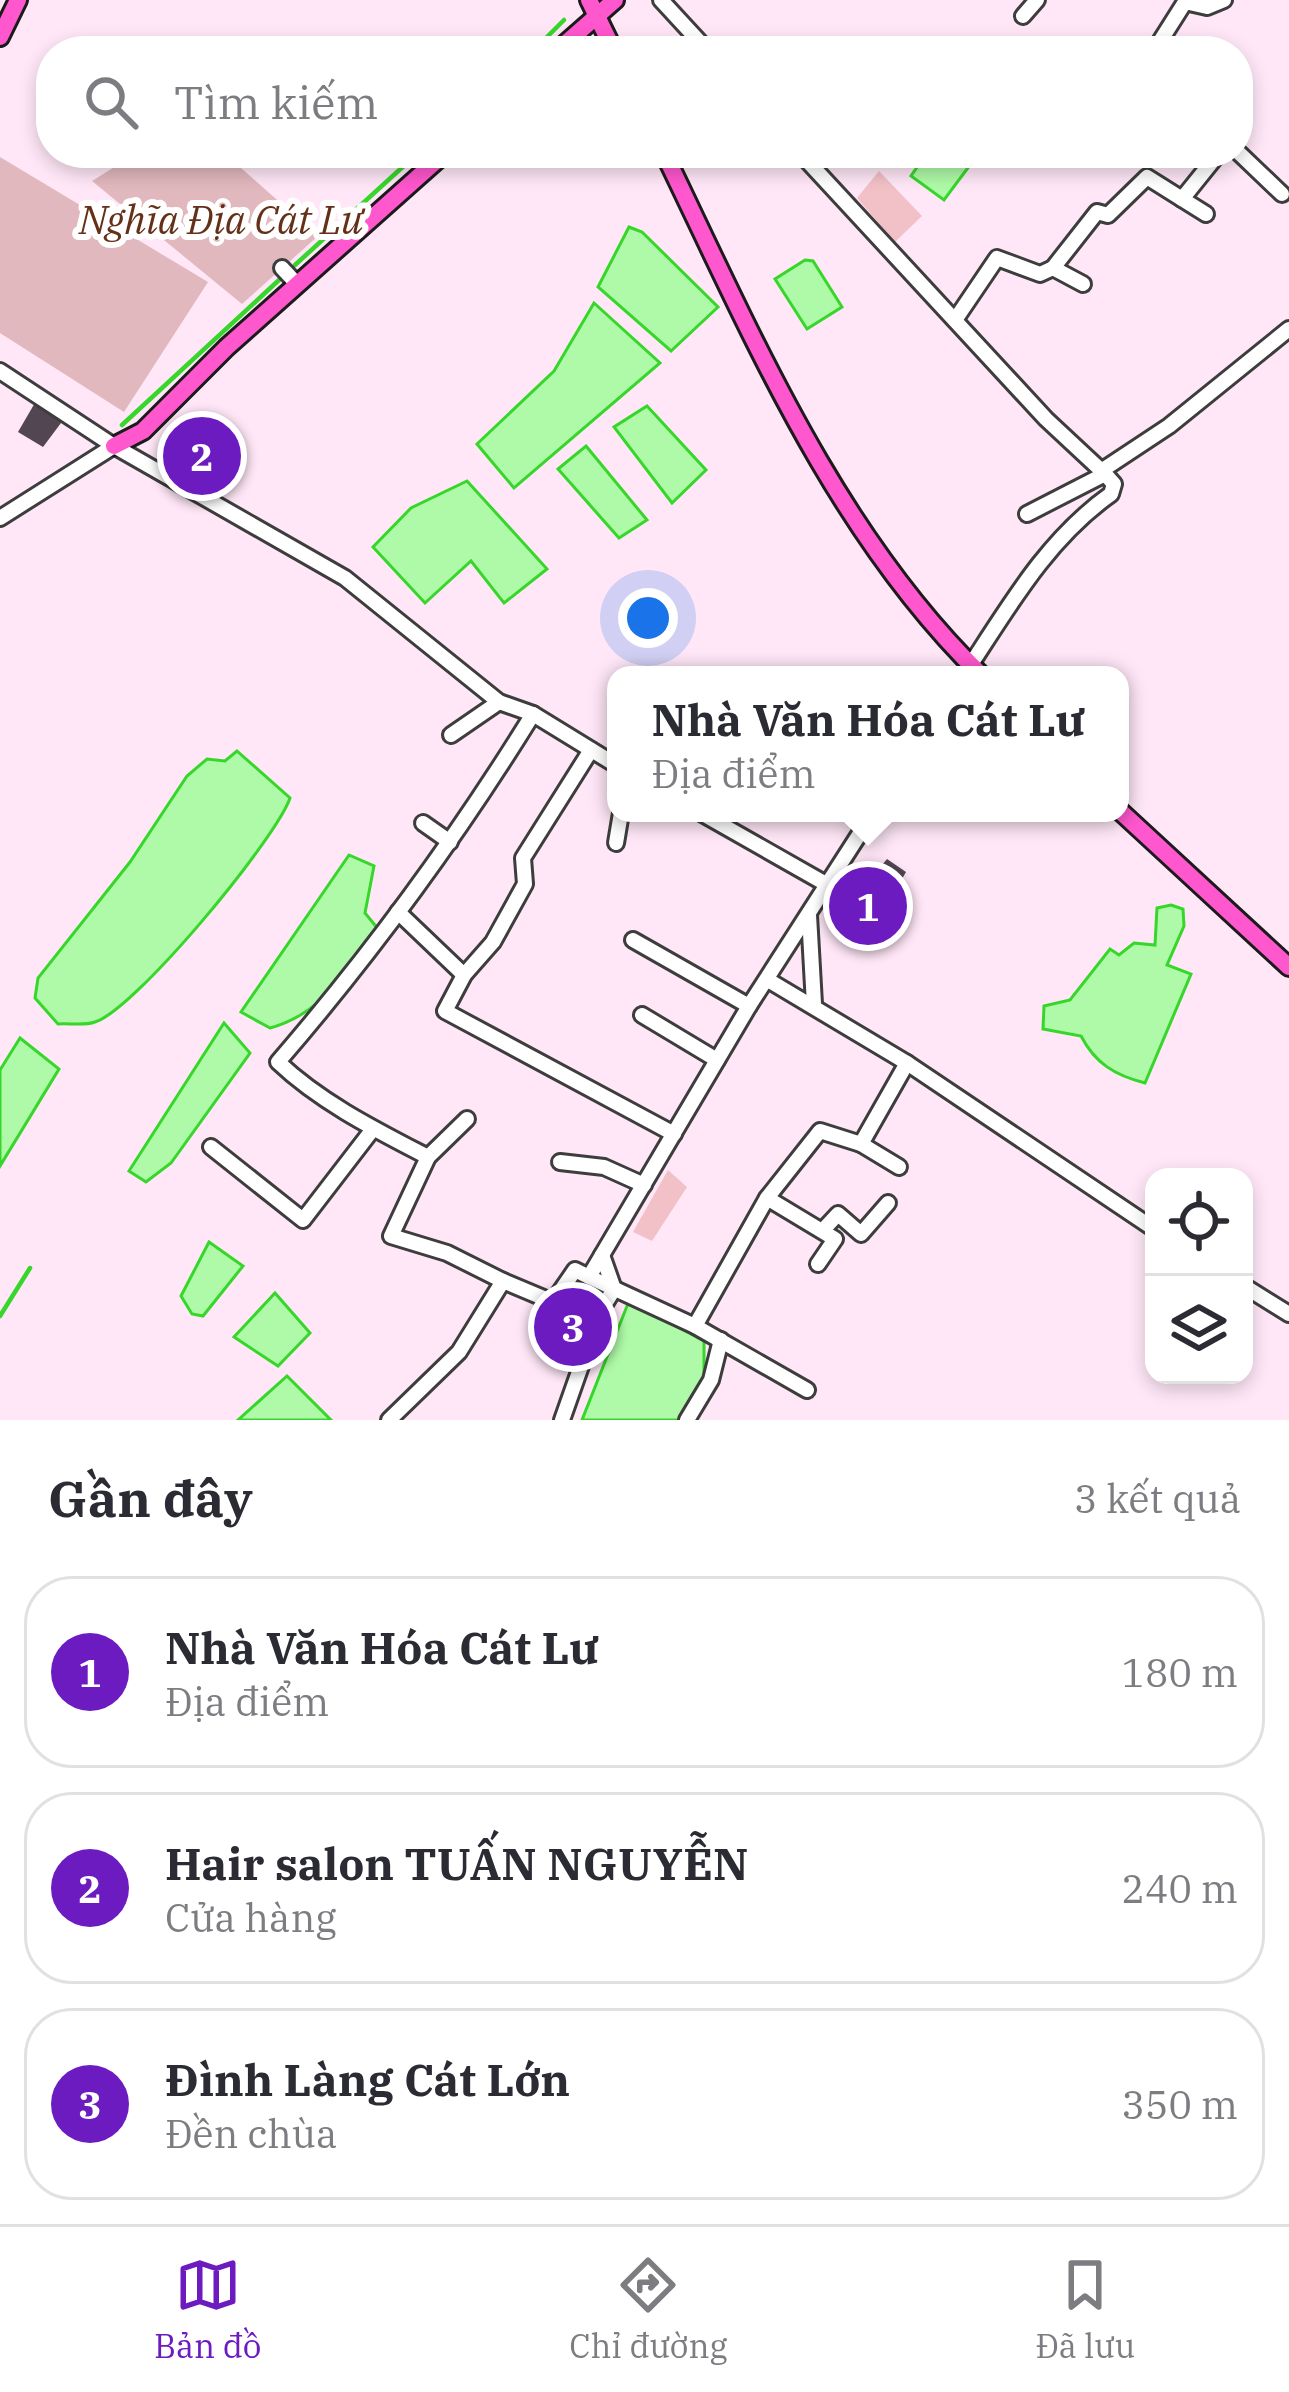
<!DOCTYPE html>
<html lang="vi">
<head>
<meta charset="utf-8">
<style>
  :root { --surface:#fff; --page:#f2f2f3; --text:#2b2b33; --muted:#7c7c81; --line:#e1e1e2; --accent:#6c1bc1 }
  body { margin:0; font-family:"IBM Plex Serif",serif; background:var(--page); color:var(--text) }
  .controls { position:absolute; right:36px; bottom:36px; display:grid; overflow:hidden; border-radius:24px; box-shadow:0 6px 18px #0003 }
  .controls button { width:108px; height:108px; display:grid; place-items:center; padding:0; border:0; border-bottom:3px solid var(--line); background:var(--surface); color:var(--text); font:60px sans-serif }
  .you { position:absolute; left:648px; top:618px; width:42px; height:42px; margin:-30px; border:9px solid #fff; border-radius:50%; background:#1a73e8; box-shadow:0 0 0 18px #1a73e833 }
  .badge { display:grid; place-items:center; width:78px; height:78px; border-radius:50%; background:var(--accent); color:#fff; font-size:39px; font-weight:700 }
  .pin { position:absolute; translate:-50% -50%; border:6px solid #fff; box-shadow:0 3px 12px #0006 }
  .popup { position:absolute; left:607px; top:666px; width:522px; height:156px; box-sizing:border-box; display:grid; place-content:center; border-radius:24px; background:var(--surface); filter:drop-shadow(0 3px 9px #0005); font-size:39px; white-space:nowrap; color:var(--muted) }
  .popup b { font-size:45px; color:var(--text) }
  .popup::after { content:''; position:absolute; left:50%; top:100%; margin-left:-24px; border:24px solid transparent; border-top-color:var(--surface) }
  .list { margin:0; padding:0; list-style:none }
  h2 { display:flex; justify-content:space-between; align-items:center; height:156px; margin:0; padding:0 48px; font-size:51px }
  h2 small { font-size:39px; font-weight:400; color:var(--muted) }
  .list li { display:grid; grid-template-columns:78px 1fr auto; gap:36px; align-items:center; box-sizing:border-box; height:192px; margin:0 24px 24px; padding:0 24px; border:3px solid var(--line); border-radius:48px }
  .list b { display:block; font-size:45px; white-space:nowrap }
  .list p { margin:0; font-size:39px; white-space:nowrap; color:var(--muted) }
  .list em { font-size:39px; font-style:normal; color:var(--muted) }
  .icon { flex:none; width:66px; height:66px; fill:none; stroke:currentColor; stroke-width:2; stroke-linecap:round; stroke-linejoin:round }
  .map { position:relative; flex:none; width:1289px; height:1420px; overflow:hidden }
  .search { position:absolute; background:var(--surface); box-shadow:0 6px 18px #0003; left:36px; right:36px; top:36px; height:132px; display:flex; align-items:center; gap:30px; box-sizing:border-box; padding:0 42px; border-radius:48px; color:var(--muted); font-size:45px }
  .sheet { height:804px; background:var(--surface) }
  nav { display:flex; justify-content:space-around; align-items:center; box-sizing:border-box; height:168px; border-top:3px solid var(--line); background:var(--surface); font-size:33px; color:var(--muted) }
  nav a { display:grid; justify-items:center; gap:6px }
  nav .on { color:var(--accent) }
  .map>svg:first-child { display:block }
</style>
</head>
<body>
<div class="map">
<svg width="1289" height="1420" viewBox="0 0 1289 1420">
  <rect width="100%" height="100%" fill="#ffe7f7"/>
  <g fill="#e1b8be">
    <path d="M137 153H224L318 236 242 304 92 181Z"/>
    <path d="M0 157 208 282 124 412 0 333Z"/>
  </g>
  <g fill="#f2c1c7">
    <path d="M879 171 922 216 895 242 857 198Z"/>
    <path d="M668 1170 687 1187 652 1241 633 1232Z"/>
  </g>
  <g fill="#affaa8" stroke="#36d62a" stroke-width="3">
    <path d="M927 153H979L944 200 911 176Z"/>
    <path d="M629 227 642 232 718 307 671 351 598 287Z"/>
    <path d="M805 260 813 261 842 307 807 329 775 279Z"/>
    <path d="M594 303 660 363 514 488 477 444 554 371Z"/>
    <path d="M647 406 706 470 672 503 614 427Z"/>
    <path d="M586 446 647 520 619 538 558 469Z"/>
    <path d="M467 481 547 569 504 603 471 561 425 603 373 547 411 508Z"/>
    <path d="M237 751 290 798C276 839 135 1010 95 1022 85 1026 69 1023 58 1024L35 998 38 978 130 862 187 776 207 759 225 761Z"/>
    <path d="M349 855 374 866 365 913 379 930C347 971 322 1014 270 1028L241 1012Z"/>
    <path d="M1171 905 1183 909 1184 926 1167 965 1191 974 1145 1083C1114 1075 1095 1063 1081 1036L1043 1029 1044 1006 1070 1000 1110 949 1119 955 1134 943 1155 945 1157 908Z"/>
    <path d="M224 1023 250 1053 171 1163 146 1182 129 1171Z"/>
    <path d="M20 1038 59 1069 0 1166V1070Z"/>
    <path d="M209 1242 243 1266 203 1316 192 1314 181 1296Z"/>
    <path d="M275 1293 310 1333 278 1366 234 1337Z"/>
    <path d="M629 1301 704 1341V1377L682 1420H582Z"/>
    <path d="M287 1376 331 1420H238Z"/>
  </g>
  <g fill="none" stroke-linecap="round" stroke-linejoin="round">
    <g stroke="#36d62a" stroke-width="4.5">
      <path d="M533 51 564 20"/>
      <path d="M295 265 418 153"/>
      <path d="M122 425 279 280"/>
      <path d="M0 1316 30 1268"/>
    </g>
  </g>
  <g fill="#524653">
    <path d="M36 401 64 419 43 447 18 432Z"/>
    <path d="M205 435 217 442 198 477 186 470Z"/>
    <path d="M887 859 906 872 899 884 877 871Z"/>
    <path d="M876 876 892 889 860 938 841 923Z"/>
    <path d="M577 1275 602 1292 572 1355 540 1336 551 1307 562 1305Z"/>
  </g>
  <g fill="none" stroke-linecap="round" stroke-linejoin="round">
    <defs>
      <g id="minor">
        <path d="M661 0 708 51"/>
        <path d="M1023 16 1037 0"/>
        <path d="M1154 51 1185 2 1207 7 1224 0"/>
        <path d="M1238 152 1282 194"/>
        <path d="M800 153 1046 419 1105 474"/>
        <path d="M1182 199 1206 214"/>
        <path d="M282 268 297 284"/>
        <path d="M1053 268 1083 284"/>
        <path d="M955 320 997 258 1040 274 1053 268 1097 212 1108 215 1147 177 1182 199 1219 153"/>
        <path d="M0 371 114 446 345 578 499 702 533 714 616 765"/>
        <path d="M1101 471 1169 426 1289 329"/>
        <path d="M0 518 114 446"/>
        <path d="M964 675C1008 608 1046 540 1111 494L1114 484 1105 474 1027 514"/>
        <path d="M451 735 499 702"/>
        <path d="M591 750 523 858 525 884 493 942 464 975 445 1011 674 1134"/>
        <path d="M701 813 826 884"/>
        <path d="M423 823 450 842"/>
        <path d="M616 843 621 813"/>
        <path d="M398 912 464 975"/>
        <path d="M809 915 814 1004"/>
        <path d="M633 940 749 1006"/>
        <path d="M768 980 907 1063 1154 1229"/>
        <path d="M642 1015 717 1060"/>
        <path d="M467 1119 428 1157 391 1236 447 1253 503 1281"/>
        <path d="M861 1144 899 1167"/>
        <path d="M211 1147 303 1220 373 1129"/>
        <path d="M428 1157C376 1130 320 1102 278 1062 372 953 457 837 533 714"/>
        <path d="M560 1162 604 1167 644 1185"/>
        <path d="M767 1198 835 1239 818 1264"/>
        <path d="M823 1230 838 1214 861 1234 888 1203"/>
        <path d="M589 1277 695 1326 807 1390"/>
        <path d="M1244 1286 1289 1314"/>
        <path d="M695 1326 767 1198 820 1131 861 1144 907 1063"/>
        <path d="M389 1420 459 1352 503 1281 553 1302 575 1270 589 1277 749 1006 873 813"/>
        <path d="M562 1420 600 1312 614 1289 602 1255"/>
        <path d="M687 1420 711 1380 721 1340"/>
      </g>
      <g id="major">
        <path d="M589 0 614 51"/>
        <path d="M0 37 18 0"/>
        <path d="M557 51 615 0"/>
        <path d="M664 153C751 333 835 533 981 675"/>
        <path d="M114 446 143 431 227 347 445 153"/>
        <path d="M1120 811 1289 967"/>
      </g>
    </defs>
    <use href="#minor" stroke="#3d3d3d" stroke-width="20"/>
    <use href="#major" stroke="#1b1b1b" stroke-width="22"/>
    <use href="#minor" stroke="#fff" stroke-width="14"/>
    <use href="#major" stroke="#ff57ce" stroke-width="16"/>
  </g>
  <g text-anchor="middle" stroke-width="12" stroke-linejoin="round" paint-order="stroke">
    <g font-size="39" font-style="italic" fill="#643118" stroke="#fff">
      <text x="221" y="234">Nghĩa Địa Cát Lư</text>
    </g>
  </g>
</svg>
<div class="controls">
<button><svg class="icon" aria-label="locate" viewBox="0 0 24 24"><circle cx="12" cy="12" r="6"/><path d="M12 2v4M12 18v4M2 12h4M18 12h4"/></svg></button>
<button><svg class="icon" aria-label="layers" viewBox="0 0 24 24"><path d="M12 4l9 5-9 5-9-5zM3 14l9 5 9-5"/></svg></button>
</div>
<div class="you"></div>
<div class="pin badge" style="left:868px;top:906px">1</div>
<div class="popup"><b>Nhà Văn Hóa Cát Lư</b>Địa điểm</div>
<div class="pin badge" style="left:202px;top:456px">2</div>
<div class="pin badge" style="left:573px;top:1327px">3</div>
<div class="search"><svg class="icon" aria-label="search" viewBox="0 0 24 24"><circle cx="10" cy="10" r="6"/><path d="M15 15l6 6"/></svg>Tìm kiếm</div>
</div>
<section class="sheet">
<h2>Gần đây<small>3 kết quả</small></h2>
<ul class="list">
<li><span class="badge">1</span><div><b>Nhà Văn Hóa Cát Lư</b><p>Địa điểm</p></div><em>180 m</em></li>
<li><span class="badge">2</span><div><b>Hair salon TUẤN NGUYỄN</b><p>Cửa hàng</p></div><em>240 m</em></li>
<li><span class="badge">3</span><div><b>Đình Làng Cát Lớn</b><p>Đền chùa</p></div><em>350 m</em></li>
</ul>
</section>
<nav>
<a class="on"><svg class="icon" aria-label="map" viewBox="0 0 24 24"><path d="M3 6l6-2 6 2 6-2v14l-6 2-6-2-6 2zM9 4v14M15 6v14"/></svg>Bản đồ</a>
<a><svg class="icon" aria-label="directions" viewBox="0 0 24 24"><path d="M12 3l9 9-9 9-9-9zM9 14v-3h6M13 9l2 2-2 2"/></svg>Chỉ đường</a>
<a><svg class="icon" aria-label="saved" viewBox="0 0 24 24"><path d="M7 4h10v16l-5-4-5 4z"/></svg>Đã lưu</a>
</nav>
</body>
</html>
